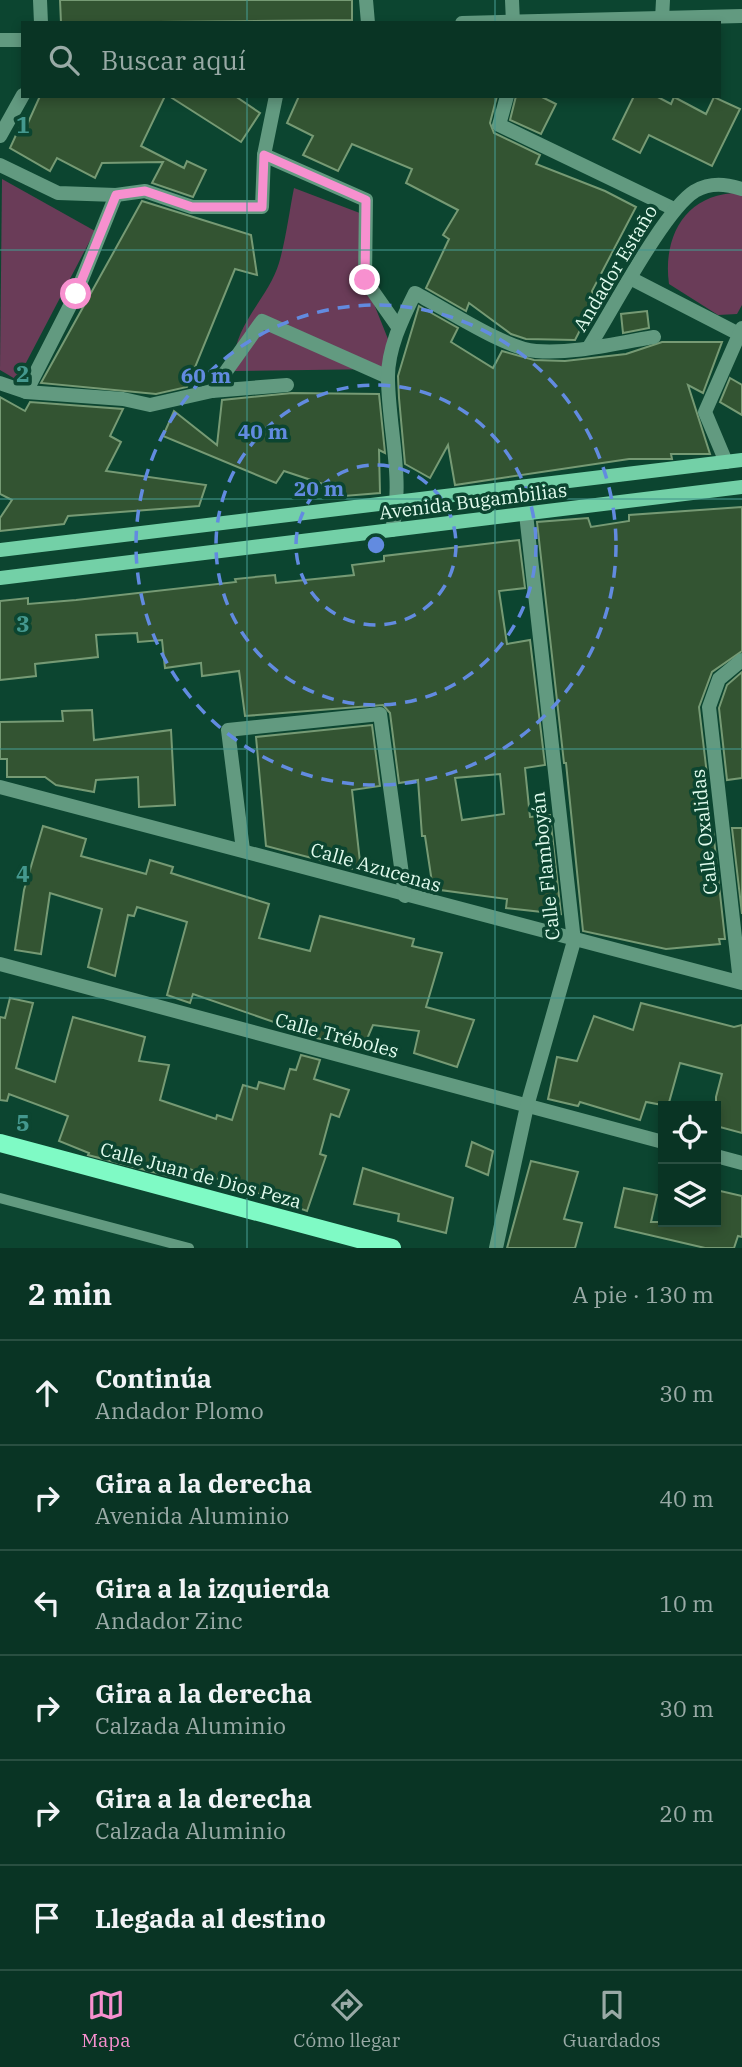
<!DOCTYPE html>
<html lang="es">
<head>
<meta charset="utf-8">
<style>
  :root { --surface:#093424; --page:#173f31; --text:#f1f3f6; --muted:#99aaa6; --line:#294f41; --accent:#f790cf }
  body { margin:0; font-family:"IBM Plex Serif",serif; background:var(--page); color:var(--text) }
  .controls { position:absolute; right:21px; bottom:21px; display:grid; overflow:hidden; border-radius:0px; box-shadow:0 4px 10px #0003 }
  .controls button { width:63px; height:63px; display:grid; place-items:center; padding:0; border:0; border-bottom:2px solid var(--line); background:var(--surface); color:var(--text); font:35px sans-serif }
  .stop { position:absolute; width:21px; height:21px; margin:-16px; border:5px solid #f790cf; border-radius:50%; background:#fff }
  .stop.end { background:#f790cf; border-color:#fff; box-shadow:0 2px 7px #0008 }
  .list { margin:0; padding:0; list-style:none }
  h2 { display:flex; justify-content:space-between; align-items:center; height:91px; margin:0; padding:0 28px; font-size:30px }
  h2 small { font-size:23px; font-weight:400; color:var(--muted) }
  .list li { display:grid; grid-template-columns:46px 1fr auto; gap:21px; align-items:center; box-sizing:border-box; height:105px; padding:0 28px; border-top:2px solid var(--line) }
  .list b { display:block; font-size:26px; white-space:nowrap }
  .list p { margin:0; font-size:23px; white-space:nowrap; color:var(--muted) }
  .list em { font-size:23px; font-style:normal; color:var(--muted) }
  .icon { flex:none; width:38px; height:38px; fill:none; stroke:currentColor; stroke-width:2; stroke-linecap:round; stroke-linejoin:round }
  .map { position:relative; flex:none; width:742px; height:1248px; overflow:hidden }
  .search { position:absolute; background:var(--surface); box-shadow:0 4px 10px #0003; left:21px; right:21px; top:21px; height:77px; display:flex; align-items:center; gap:18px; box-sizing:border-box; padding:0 24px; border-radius:0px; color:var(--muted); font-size:26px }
  .sheet { height:721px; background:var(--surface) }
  nav { display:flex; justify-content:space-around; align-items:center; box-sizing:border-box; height:98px; border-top:2px solid var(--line); background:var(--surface); font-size:19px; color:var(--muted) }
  nav a { display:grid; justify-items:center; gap:4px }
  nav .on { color:var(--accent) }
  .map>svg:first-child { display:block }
</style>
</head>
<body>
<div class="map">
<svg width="742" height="1248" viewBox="0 0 742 1248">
  <rect width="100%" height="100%" fill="#0c4530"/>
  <g fill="#6a3c58">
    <path d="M2 179 95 231 17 380 0 370Z"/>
    <path d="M294 188 365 215 362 274 392 349 381 369 235 371C228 330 268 300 279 263 286 239 289 213 294 188Z"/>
    <path d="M742 193V305L737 314 718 315 669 284C662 234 688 191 742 193Z"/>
  </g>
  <g fill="#335432" stroke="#769a74" stroke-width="2" fill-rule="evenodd">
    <path d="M60 0H352V20L61 23Z"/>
    <path d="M40 96H165L141 146 184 168 187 161 206 170 193 197 152 183 163 162 102 163 95 178 57 158 50 171 10 148 22 122 27 125Z"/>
    <path d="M169 96H235L260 113 241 142Z"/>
    <path d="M299 96H497L490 123 494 133 540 155 536 164 605 191 636 207 592 291 595 301 575 340 526 339 511 334 469 303 466 311 426 288 449 239 443 235 458 210 406 183 412 169 352 144 338 171 303 155 313 136 287 123Z"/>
    <path d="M516 96H540L556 104 541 134 510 120Z"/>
    <path d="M634 96H656L671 104 674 97 706 114 714 97 740 109 712 166 649 135 640 153 613 139Z"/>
    <path d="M142 201 251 235 257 275 235 269 187 387 156 394 41 383Z"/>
    <path d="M419 306 458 328 451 342 493 368 502 351 534 360 565 361 626 354 662 342H722L703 393 688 385 710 454H671L672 459H629L455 485 448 445 430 478 405 464 399 398 398 376Z"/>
    <path d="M647 311 649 328 623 333 621 314Z"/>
    <path d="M730 378 742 385V415L720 402Z"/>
    <path d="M292 393 379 394 385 453 379 450 380 493 332 497 335 488 284 471 276 483 163 436 174 411 217 445 222 400Z"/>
    <path d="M0 397 25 411 30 402 123 409 110 436 121 442 106 471 206 485 199 506 68 516 64 524 0 531V518L12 500 0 494Z"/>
    <path d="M742 507V651L712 672 699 707 708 783 701 784 703 831 713 830 725 939H719L720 944 666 949 583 931 566 763H564L537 522 588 518 591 527 629 521V515Z"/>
    <path d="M519 540 525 588 499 591 507 644 530 640 545 765 525 768 530 817 550 815 561 914 506 908 507 899 433 889 425 836H422L418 780 399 783 390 713 383 705 245 716 239 671 202 676 201 663 165 668 162 640 138 642 137 633 96 635 98 657 35 664 36 676 0 680V601L28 598V604L76 600 236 582 235 579 275 575 276 583 354 575 352 565 384 561V556ZM500 774 504 814 462 820 455 778Z"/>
    <path d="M742 672V778L727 780 719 708 727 685Z"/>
    <path d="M92 710 94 740 171 730 175 805 139 807 138 777 96 780 94 792 56 785 45 777H7V759H0V722L63 721 62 711Z"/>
    <path d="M372 725 380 786 352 790 361 871 266 846 256 737Z"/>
    <path d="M43 826 86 839 81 856 146 874 150 860 173 867 171 873 269 904 259 938 310 951 320 916 414 939 412 946 442 953 426 1007 474 1020 457 1067 414 1053 419 1031 373 1025 364 1046 348 1042 347 1045 299 1034 300 1031 193 994 190 1003 167 995 187 922 137 907 134 916 128 915 115 976 88 967 102 909 50 893 41 954 15 950 24 890Z"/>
    <path d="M732 828H742V914Z"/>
    <path d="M10 998 33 1003 16 1068 55 1082 73 1017 145 1037 139 1061 169 1065 160 1100 216 1119 217 1115 232 1120 243 1085 257 1089 259 1082 284 1089 290 1069 296 1070 301 1055 320 1060 314 1079 349 1090 339 1117 331 1114 320 1154 326 1156 307 1211 184 1167 180 1179 88 1155 89 1153 59 1141 68 1116 9 1094 7 1101 0 1100V1017L5 1018Z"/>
    <path d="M641 1003 734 1027 742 1025V1133L716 1126V1097L722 1074 680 1063 668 1106 646 1102 640 1120 580 1102 578 1106 548 1099 557 1057 577 1061 594 1016 633 1030Z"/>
    <path d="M472 1142 493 1151 488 1175 466 1166Z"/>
    <path d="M531 1161 578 1172 564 1219 582 1223 575 1248H507Z"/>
    <path d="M363 1168 453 1198 446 1233 398 1221 399 1214 354 1204Z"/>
    <path d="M624 1188 657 1195 651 1222H716V1190L742 1196V1237L738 1236 734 1248H705L615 1227Z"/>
  </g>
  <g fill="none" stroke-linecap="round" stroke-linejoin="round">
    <path stroke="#629a80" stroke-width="10" d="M0 1198 189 1248"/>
    <g stroke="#629a80" stroke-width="14">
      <path d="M40 0 41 23"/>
      <path d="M366 0 368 23"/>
      <path d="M512 0 513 23"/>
      <path d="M662 19 663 0"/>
      <path d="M462 23 742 16"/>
      <path d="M0 40H23"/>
      <path d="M507 96 499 125 674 209"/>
      <path d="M0 136 23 95"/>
      <path d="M264 155 366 200 365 280 398 327"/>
      <path d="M0 165 58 193 116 195 145 191 192 207H262L264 155 276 96"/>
      <path d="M632 279 739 334"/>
      <path d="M589 347C612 311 664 210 695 191 711 182 726 184 742 189"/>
      <path d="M0 383 26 392 123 399 150 405 212 391 287 385"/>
      <path d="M212 391 262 321 388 377"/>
      <path d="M26 392 76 294 116 195"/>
      <path d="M726 462 705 412 742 328"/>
      <path d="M392 530C404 480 389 431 388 380 387 350 402 319 415 293 444 308 506 349 536 351 575 354 616 343 654 337"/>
      <path d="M0 787C248 851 494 919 742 983"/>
      <path d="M243 850 228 730 380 714 405 896"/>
      <path d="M0 964 663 1142"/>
      <path d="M740 982 709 707 719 679 742 660"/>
      <path d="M716 1156 742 1163"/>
      <path d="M496 1248 527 1106 574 941 526 514"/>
    </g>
    <g stroke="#73d0a7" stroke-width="14">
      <path d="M0 550 742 460"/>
      <path d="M0 578 742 487"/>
    </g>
    <path stroke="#7ffac5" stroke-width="18" d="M0 1143 392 1248"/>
  </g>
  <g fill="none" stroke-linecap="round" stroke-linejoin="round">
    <path stroke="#f790cf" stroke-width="9" d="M76 294 116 195 145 191 192 207H262L264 155 366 200 365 280"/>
  </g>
  <path fill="none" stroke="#44988e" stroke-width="2" stroke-opacity="0.55" d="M247 0V23M495 0V23M247 96V1248M495 96V1248M0 250H742M0 499H742M0 749H742M0 998H742"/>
  <g fill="none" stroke="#628be0" stroke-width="3.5" stroke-dasharray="12 9">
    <circle cx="376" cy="545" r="80"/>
    <circle cx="376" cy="545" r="160"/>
    <circle cx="376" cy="545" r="240"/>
  </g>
  <g text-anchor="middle" stroke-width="7" stroke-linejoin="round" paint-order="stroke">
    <g font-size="19" fill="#e1fcee" stroke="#0c4530">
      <text transform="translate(615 268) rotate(-59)" y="7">Andador Estaño</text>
      <text transform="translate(473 501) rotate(-7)" y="7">Avenida Bugambilias</text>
      <text transform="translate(704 832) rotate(-96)" y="7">Calle Oxalidas</text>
      <text transform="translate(545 866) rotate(-96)" y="7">Calle Flamboyán</text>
      <text transform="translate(376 867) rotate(16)" y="7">Calle Azucenas</text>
      <text transform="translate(337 1035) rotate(15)" y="7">Calle Tréboles</text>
      <text transform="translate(201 1175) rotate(15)" y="7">Calle Juan de Dios Peza</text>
    </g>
  </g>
  <g font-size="23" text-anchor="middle" font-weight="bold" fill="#44988e" stroke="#0c4530" stroke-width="7" stroke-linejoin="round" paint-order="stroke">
    <text x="23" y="133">1</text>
    <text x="23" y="382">2</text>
    <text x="23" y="632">3</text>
    <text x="23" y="882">4</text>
    <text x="23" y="1131">5</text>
  </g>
  <circle cx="376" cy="545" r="10" fill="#628be0" stroke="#0c4530" stroke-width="3.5"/>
  <g font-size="21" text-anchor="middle" font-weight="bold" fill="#628be0" stroke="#0c4530" stroke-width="7" stroke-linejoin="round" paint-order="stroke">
    <text x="206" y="383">60 m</text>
    <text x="263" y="439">40 m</text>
    <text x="319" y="496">20 m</text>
  </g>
</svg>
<div class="controls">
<button><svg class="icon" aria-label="locate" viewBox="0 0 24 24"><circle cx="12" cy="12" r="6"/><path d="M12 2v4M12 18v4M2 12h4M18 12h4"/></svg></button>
<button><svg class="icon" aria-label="layers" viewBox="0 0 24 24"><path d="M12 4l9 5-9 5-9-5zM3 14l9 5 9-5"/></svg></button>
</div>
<div class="stop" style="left:76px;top:294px"></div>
<div class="stop end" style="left:365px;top:280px"></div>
<div class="search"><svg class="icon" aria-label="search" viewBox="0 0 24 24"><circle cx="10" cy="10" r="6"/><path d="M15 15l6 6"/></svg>Buscar aquí</div>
</div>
<section class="sheet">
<h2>2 min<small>A pie · 130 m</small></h2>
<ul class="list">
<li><svg class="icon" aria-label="ahead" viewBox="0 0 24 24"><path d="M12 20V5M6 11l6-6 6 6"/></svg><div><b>Continúa</b><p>Andador Plomo</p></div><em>30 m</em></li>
<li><svg class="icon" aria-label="right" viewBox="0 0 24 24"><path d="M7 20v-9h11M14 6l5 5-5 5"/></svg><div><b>Gira a la derecha</b><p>Avenida Aluminio</p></div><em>40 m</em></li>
<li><svg class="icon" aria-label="left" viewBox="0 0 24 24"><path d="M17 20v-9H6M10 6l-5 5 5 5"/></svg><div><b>Gira a la izquierda</b><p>Andador Zinc</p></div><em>10 m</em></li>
<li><svg class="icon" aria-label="right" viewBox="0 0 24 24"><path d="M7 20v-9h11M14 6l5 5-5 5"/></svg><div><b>Gira a la derecha</b><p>Calzada Aluminio</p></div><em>30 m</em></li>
<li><svg class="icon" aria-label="right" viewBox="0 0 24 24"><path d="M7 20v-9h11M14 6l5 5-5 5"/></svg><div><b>Gira a la derecha</b><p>Calzada Aluminio</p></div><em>20 m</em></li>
<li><svg class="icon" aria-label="arrive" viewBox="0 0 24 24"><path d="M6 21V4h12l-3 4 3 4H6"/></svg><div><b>Llegada al destino</b></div></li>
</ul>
</section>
<nav>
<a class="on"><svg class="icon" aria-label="map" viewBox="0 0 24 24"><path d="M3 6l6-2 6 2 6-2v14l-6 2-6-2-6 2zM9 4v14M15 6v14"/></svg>Mapa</a>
<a><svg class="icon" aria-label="directions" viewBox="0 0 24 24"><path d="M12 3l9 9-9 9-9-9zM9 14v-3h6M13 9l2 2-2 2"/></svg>Cómo llegar</a>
<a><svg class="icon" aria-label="saved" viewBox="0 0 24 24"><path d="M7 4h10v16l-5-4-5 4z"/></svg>Guardados</a>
</nav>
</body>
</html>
